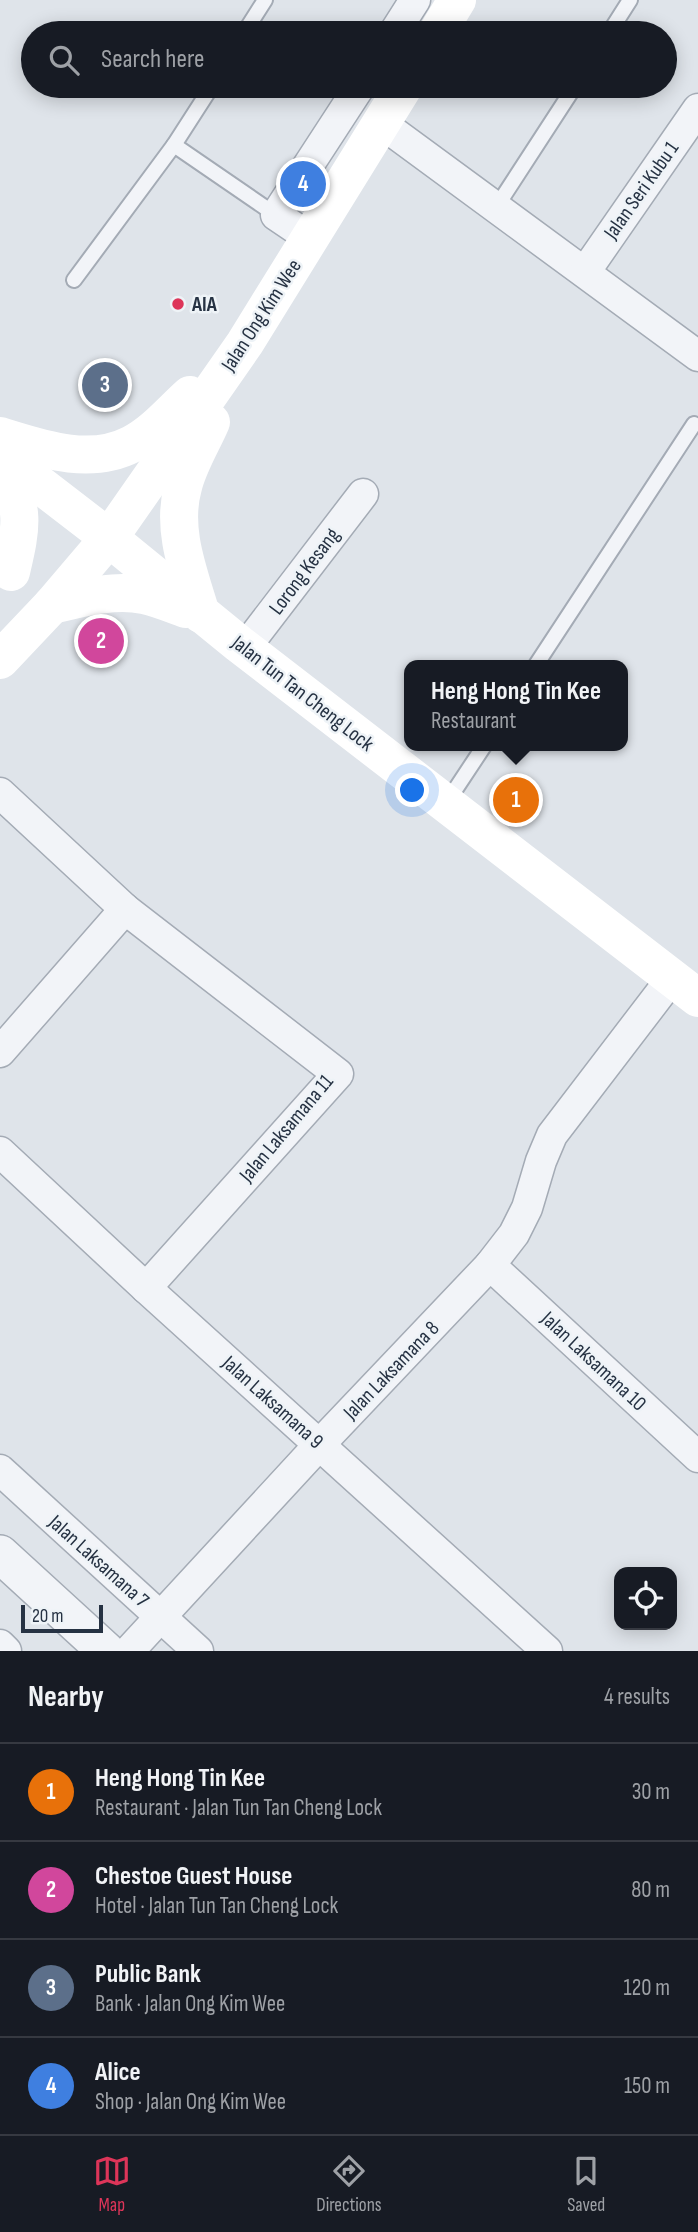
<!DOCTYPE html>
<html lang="en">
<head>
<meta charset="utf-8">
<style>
  :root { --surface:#171b24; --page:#242831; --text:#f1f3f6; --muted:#9ea1a6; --line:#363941; --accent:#dd3559 }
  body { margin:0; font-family:"Sofia Sans Condensed",sans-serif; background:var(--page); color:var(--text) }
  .controls { position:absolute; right:21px; bottom:21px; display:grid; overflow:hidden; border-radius:14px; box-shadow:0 4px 18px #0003 }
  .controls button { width:63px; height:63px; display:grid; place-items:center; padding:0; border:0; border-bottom:2px solid var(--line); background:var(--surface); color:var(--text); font:35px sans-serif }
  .scale { position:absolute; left:21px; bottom:18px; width:82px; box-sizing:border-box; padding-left:7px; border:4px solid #263243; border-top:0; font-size:19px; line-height:24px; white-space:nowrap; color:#263243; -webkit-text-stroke:5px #eef3f7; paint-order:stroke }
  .you { position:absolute; left:413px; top:791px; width:24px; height:24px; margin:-18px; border:5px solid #fff; border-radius:50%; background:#1a73e8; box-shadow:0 0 0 10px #1a73e833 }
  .badge { display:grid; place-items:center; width:46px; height:46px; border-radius:50%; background:var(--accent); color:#fff; font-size:23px; font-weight:700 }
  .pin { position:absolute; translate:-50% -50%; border:4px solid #fff; box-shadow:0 2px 7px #0006 }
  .popup { position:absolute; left:404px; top:660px; width:224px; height:91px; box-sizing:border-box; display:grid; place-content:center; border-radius:14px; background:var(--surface); filter:drop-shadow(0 2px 5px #0005); font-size:23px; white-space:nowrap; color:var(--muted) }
  .popup b { font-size:26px; color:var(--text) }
  .popup::after { content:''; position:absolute; left:50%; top:100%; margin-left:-14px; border:14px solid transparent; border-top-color:var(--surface) }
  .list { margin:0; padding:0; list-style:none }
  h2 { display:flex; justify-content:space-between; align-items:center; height:91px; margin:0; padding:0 28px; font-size:30px }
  h2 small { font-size:23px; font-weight:400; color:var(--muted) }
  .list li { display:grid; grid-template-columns:46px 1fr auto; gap:21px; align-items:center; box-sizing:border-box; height:98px; padding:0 28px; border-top:2px solid var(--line) }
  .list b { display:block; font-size:26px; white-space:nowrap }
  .list p { margin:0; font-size:23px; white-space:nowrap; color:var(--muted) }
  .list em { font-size:23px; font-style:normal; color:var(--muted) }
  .icon { flex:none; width:38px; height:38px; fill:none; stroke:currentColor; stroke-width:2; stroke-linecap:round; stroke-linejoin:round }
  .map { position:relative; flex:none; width:698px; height:1651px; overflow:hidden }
  .search { position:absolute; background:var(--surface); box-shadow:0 4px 18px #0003; left:21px; right:21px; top:21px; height:77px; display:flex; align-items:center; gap:18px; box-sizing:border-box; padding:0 24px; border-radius:38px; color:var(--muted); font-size:26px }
  .sheet { height:483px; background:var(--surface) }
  nav { display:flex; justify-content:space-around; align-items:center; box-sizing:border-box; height:98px; border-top:2px solid var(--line); background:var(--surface); font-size:19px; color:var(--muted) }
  nav a { display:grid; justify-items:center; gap:4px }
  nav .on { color:var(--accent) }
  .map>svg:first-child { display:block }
</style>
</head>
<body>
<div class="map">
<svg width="698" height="1651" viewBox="0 0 698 1651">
  <rect width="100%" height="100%" fill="#dfe4ea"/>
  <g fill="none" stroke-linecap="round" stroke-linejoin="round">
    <defs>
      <g id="service">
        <path d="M244 33 265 0"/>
        <path d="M609 33 630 0"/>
        <path d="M174 145 276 215"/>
        <path d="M497 206 575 86"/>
        <path d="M74 280 174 145 212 86"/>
        <path d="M536 665 694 424"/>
        <path d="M447 802 484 746"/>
      </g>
      <g id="minor">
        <path d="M394 33 415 0"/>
        <path d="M381 123 698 356"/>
        <path d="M310 238 276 215 360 86"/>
        <path d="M585 272 698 109"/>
        <path d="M245 648 363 494"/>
        <path d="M0 793 125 909 338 1074 146 1288"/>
        <path d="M0 1052 125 909"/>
        <path d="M0 1152 146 1288 547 1651"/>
        <path d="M490 1265 698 1457"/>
        <path d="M0 1470 198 1651"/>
        <path d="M0 1645 6 1651"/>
        <path d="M129 1651 319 1445 490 1265 514 1234 527 1208 541 1161 552 1135 672 978"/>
      </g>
      <path id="tertiary" d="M0 1554 106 1651"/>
    </defs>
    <use href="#service" stroke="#a4abb5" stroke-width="18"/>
    <use href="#minor" stroke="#a4abb5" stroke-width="33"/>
    <use href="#tertiary" stroke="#a4abb5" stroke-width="40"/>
    <use href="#service" stroke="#f2f4f8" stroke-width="14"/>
    <use href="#minor" stroke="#f2f4f8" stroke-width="30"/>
    <use href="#tertiary" stroke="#f2f4f8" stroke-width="37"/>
    <g stroke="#fff" stroke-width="38">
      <path d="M437 33 457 0"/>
      <path d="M0 436C42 449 90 466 132 444 154 433 172 411 190 395"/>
      <path d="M0 454 109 538 239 644 698 998"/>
      <path d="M0 470C28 504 20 533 11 572"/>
      <path d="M52 605C82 598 113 589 144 595 158 598 172 604 186 609"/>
      <path d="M201 614C189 573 171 530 183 487 188 465 202 443 211 422"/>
      <path d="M0 660 52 605 109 538 245 343 404 86"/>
    </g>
  </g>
  <circle fill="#dd3559" stroke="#eef3f7" stroke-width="2.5" cx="178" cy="304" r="7"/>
  <g text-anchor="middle" stroke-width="5" stroke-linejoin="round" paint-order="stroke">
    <g font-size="21" fill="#263243" stroke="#eef3f7">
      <text transform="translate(641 190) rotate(-55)" y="7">Jalan Seri Kubu 1</text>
      <text transform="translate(261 315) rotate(-57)" y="7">Jalan Ong Kim Wee</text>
      <text transform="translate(304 571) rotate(-53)" y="7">Lorong Kesang</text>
      <text transform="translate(303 693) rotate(38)" y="7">Jalan Tun Tan Cheng Lock</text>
      <text transform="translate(286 1128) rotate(-50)" y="7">Jalan Laksamana 11</text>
      <text transform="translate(594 1361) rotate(43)" y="7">Jalan Laksamana 10</text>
      <text transform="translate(391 1370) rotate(-46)" y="7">Jalan Laksamana 8</text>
      <text transform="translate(273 1402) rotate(42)" y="7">Jalan Laksamana 9</text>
      <text transform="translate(99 1561) rotate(42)" y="7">Jalan Laksamana 7</text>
    </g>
    <g font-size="21" font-weight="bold" fill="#263243" stroke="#eef3f7" text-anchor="start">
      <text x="192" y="311">AIA</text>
    </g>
  </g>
</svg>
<div class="controls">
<button><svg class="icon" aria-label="locate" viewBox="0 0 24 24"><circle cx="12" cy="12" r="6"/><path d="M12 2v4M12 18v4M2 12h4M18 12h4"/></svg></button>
</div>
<div class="scale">20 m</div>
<div class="you"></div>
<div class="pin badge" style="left:516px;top:800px;background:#e8710a">1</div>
<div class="popup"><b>Heng Hong Tin Kee</b>Restaurant</div>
<div class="pin badge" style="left:101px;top:641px;background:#d1479c">2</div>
<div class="pin badge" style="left:105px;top:385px;background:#5c6f8a">3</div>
<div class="pin badge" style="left:303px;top:184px;background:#3f7fe0">4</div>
<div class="search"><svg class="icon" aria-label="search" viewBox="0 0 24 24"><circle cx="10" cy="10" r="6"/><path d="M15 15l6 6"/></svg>Search here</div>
</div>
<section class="sheet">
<h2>Nearby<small>4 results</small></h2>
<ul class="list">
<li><span class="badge" style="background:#e8710a">1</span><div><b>Heng Hong Tin Kee</b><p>Restaurant · Jalan Tun Tan Cheng Lock</p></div><em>30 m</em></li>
<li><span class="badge" style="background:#d1479c">2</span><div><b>Chestoe Guest House</b><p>Hotel · Jalan Tun Tan Cheng Lock</p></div><em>80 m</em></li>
<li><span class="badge" style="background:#5c6f8a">3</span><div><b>Public Bank</b><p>Bank · Jalan Ong Kim Wee</p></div><em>120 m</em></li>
<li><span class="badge" style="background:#3f7fe0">4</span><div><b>Alice</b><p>Shop · Jalan Ong Kim Wee</p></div><em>150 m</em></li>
</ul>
</section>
<nav>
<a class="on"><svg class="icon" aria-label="map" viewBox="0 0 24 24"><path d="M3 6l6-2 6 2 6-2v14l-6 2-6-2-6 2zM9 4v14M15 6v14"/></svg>Map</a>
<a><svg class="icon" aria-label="directions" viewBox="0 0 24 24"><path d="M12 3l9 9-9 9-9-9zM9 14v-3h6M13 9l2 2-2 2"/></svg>Directions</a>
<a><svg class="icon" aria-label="saved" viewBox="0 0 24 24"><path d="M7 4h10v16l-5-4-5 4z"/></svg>Saved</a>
</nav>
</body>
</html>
